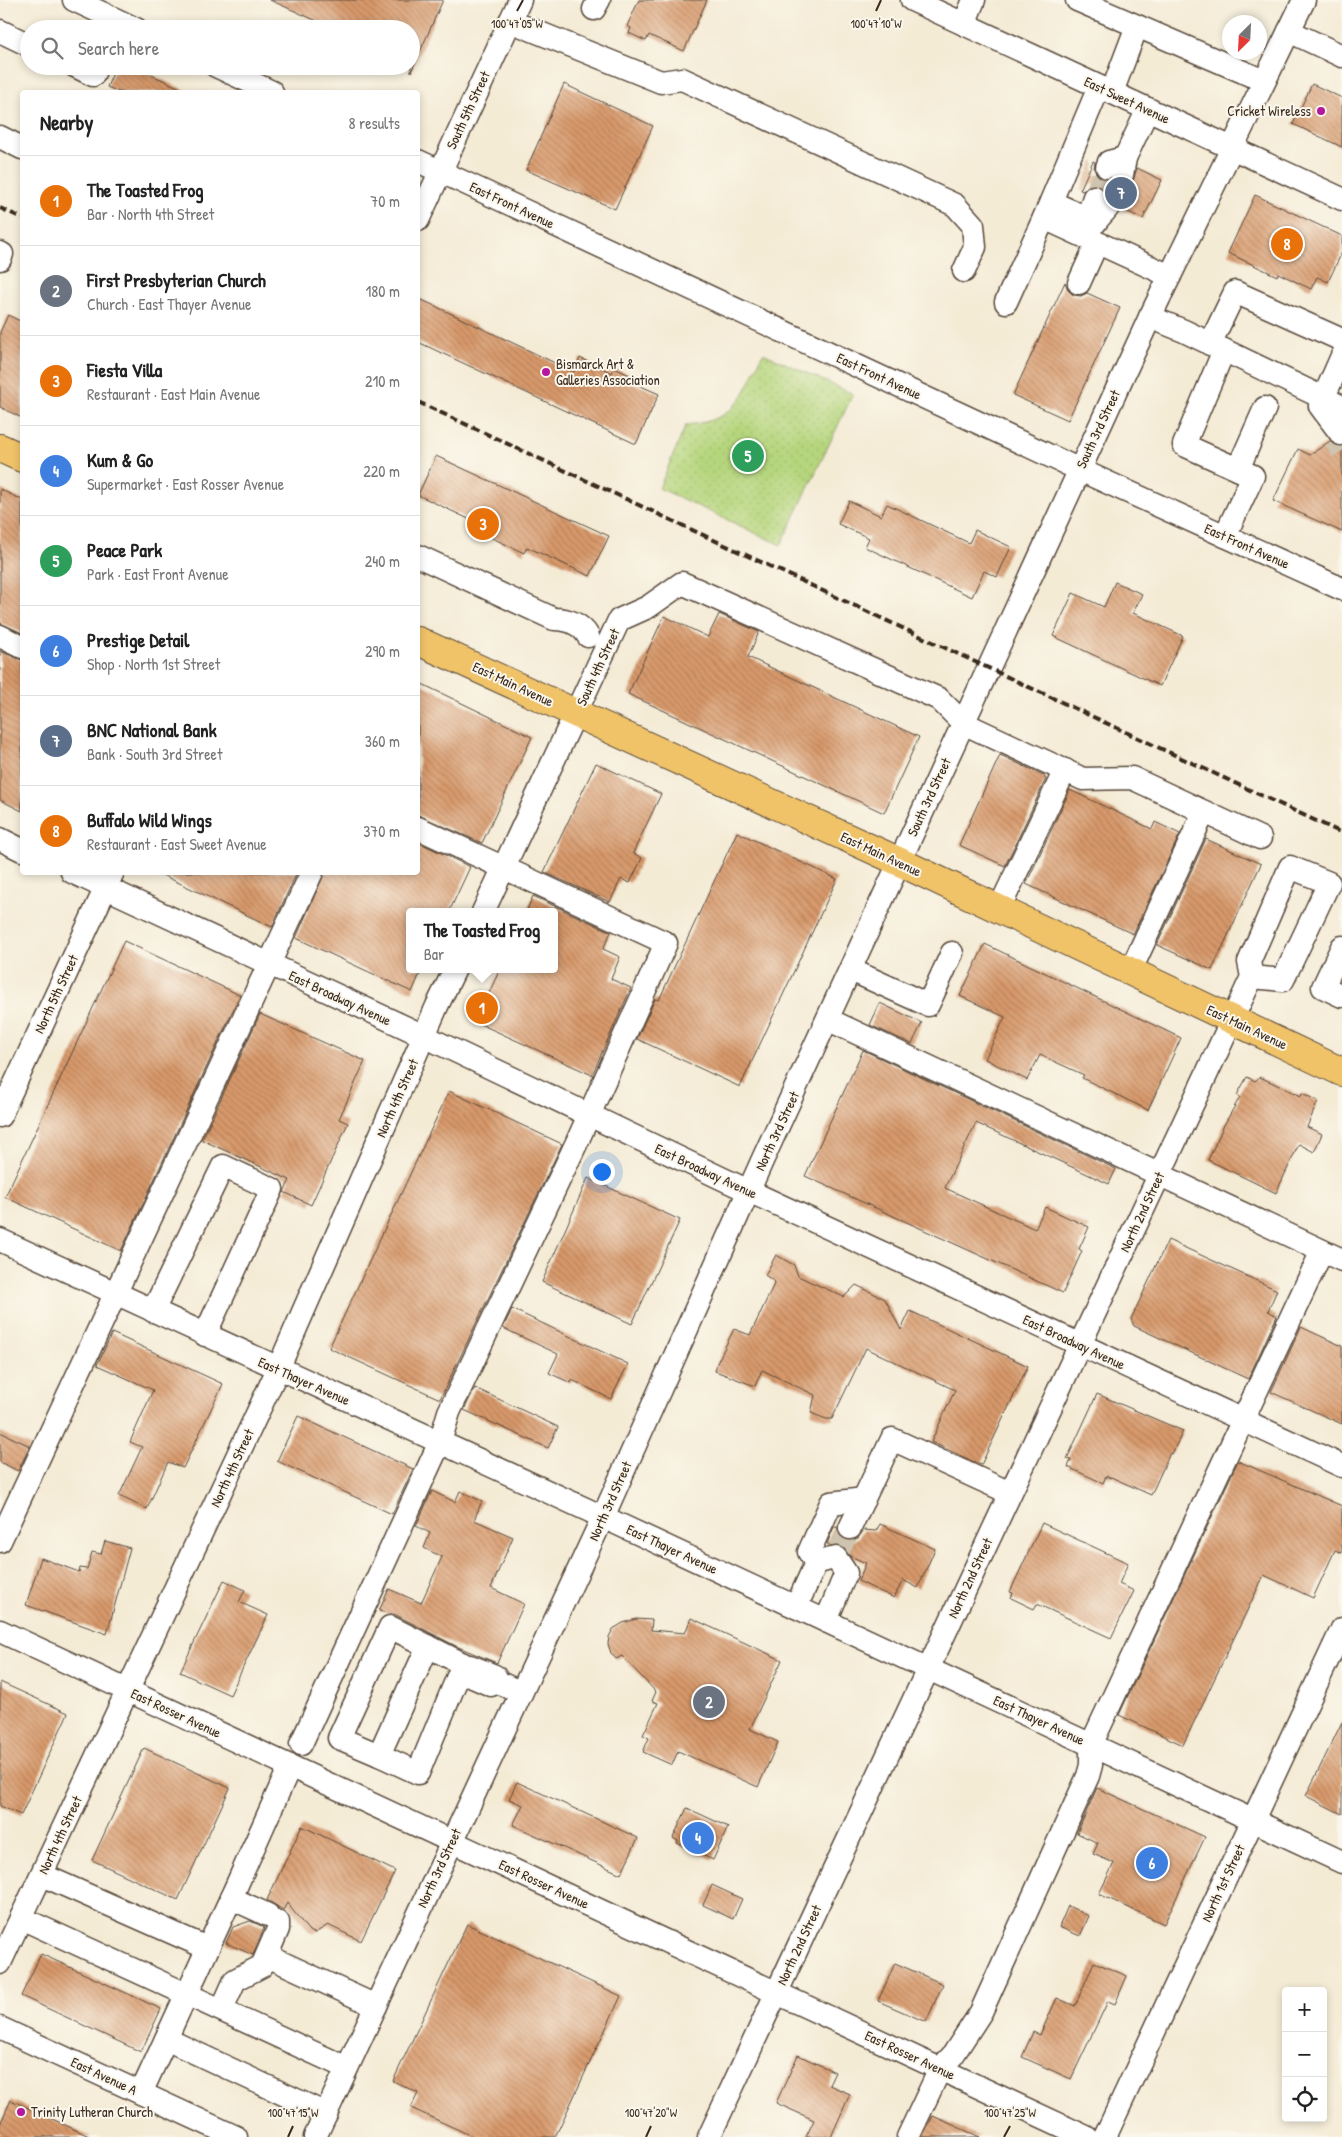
<!DOCTYPE html>
<html lang="en">
<head>
<meta charset="utf-8">
<style>
  :root { --surface:#fff; --page:#f6f6f6; --text:#222; --muted:#767676; --line:#e0e0e0; --accent:#b45309 }
  body { margin:0; font-family:"Patrick Hand",sans-serif; background:var(--page); color:var(--text) }
  .controls { position:absolute; right:15px; bottom:15px; display:grid; overflow:hidden; border-radius:5px; box-shadow:0 2px 8px #0003 }
  .controls button { width:45px; height:45px; display:grid; place-items:center; padding:0; border:0; border-bottom:1px solid var(--line); background:var(--surface); color:var(--text); font:25px sans-serif }
  .compass { position:absolute; left:1222px; top:15px; width:45px; height:45px; border-radius:50%; background:var(--surface); box-shadow:0 2px 8px #0003; rotate:204deg }
  .you { position:absolute; left:601px; top:1171px; width:18px; height:18px; margin:-12px; border:4px solid #fff; border-radius:50%; background:#1a73e8; box-shadow:0 0 0 8px #1a73e833 }
  .badge { display:grid; place-items:center; width:32px; height:32px; border-radius:50%; background:var(--accent); color:#fff; font-size:16px; font-weight:700 }
  .pin { position:absolute; translate:-50% -50%; border:2px solid #fff; box-shadow:0 1px 5px #0006 }
  .popup { position:absolute; left:406px; top:908px; width:152px; height:65px; box-sizing:border-box; display:grid; place-content:center; border-radius:5px; background:var(--surface); filter:drop-shadow(0 1px 4px #0005); font-size:16px; white-space:nowrap; color:var(--muted) }
  .popup b { font-size:19px; color:var(--text) }
  .popup::after { content:''; position:absolute; left:50%; top:100%; margin-left:-10px; border:10px solid transparent; border-top-color:var(--surface) }
  .list { margin:0; padding:0; list-style:none }
  h2 { display:flex; justify-content:space-between; align-items:center; height:65px; margin:0; padding:0 20px; font-size:21px }
  h2 small { font-size:16px; font-weight:400; color:var(--muted) }
  .list li { display:grid; grid-template-columns:32px 1fr auto; gap:15px; align-items:center; box-sizing:border-box; height:90px; padding:0 20px; border-top:1px solid var(--line) }
  .list b { display:block; font-size:19px; white-space:nowrap }
  .list p { margin:0; font-size:16px; white-space:nowrap; color:var(--muted) }
  .list em { font-size:16px; font-style:normal; color:var(--muted) }
  .icon { flex:none; width:28px; height:28px; fill:none; stroke:currentColor; stroke-width:2; stroke-linecap:round; stroke-linejoin:round }
  .map { position:relative; flex:none; width:1342px; height:2137px; overflow:hidden }
  .search { position:absolute; background:var(--surface); box-shadow:0 2px 8px #0003; left:20px; top:20px; width:400px; height:55px; display:flex; align-items:center; gap:12px; box-sizing:border-box; padding:0 18px; border-radius:28px; color:var(--muted); font-size:19px }
  .panel { position:absolute; background:var(--surface); box-shadow:0 2px 8px #0003; left:20px; top:90px; width:400px; height:785px; border-radius:5px }
  .map>svg:first-child { display:block }
</style>
</head>
<body>
<div class="map">
<svg width="1342" height="2137" viewBox="0 0 1342 2137">
  <defs>
    <pattern id="park-dots" width="8" height="8" patternUnits="userSpaceOnUse" patternTransform="scale(1.25)"><rect width="8" height="8" fill="#b6d67d"/><path d="M2 2h.1M6 6h.1" fill="none" stroke="#9db86c" stroke-width="1.8" stroke-linecap="round"/></pattern>
    <pattern id="building-back-hatch" width="6" height="6" patternUnits="userSpaceOnUse" patternTransform="scale(1.25)"><rect width="6" height="6" fill="#d8996b"/><path d="M-1 5l2 2M0 0l6 6M5-1l2 2" fill="none" stroke="#b07d57"/></pattern>
  </defs>
  <rect width="100%" height="100%" fill="#fbf7ec"/>
  <filter id="ink" filterUnits="userSpaceOnUse"><feTurbulence type="fractalNoise" baseFrequency=".02" numOctaves="2"/><feDisplacementMap in="SourceGraphic" scale="10" xChannelSelector="R" yChannelSelector="G"/><feConvolveMatrix kernelMatrix="1 2 1 2 8 2 1 2 1" color-interpolation-filters="sRGB"/></filter>
  <filter id="wash" filterUnits="userSpaceOnUse"><feTurbulence type="fractalNoise" baseFrequency=".0096" numOctaves="4" result="noise"/><feDisplacementMap in="SourceGraphic" scale="20" xChannelSelector="R" yChannelSelector="G"/><feGaussianBlur stdDeviation="1.12" result="paint"/><feColorMatrix in="noise" values="0 0 0 0 0 0 0 0 0 0 0 0 0 0 0 0 0 1.4 0 .05"/><feComposite in="paint" operator="in"/></filter>
  <g filter="url(#wash)">
    <rect width="100%" height="100%" fill="#f4ebd5"/>
    <path fill="url(#park-dots)" stroke="#78804e" d="M763 353 853 394 781 545 659 488 686 425C739 420 743 396 763 353Z"/>
    <g id="blocks">
      <g fill="url(#building-back-hatch)">
        <path d="M270 0H443L411 72V29H335Z"/>
        <path d="M639 0H707L684 51 649 35 646 41 629 33 631 28 627 26Z"/>
        <path d="M116 66H132L189 92H119L107 87Z"/>
        <path d="M564 84 653 126 615 209 526 170Z"/>
        <path d="M1312 84 1342 98V147L1293 124Z"/>
        <path d="M1093 161 1095 162 1094 169 1097 175 1103 179 1110 180 1113 185 1119 188 1126 187 1132 184 1137 168 1162 180 1143 219 1122 209V198L1116 192H1106L1098 184H1091L1083 191 1080 190Z"/>
        <path d="M1255 195 1342 236V252L1328 282 1317 277 1311 289 1278 273 1277 276 1228 253Z"/>
        <path d="M1065 282 1068 290 1073 295 1081 296 1087 293 1120 308 1068 420 1013 395Z"/>
        <path d="M418 298 574 372 580 358 612 373 614 368 630 375 627 380 659 394 636 444 418 342Z"/>
        <path d="M8 315 22 322V418L0 407V332Z"/>
        <path d="M1330 441 1335 446 1342 447V532L1273 501 1298 449 1310 455Z"/>
        <path d="M436 456 609 536 590 576 527 547 524 553 471 528 473 521 418 495Z"/>
        <path d="M0 489 22 500V633L0 623Z"/>
        <path d="M849 501 881 516 887 504 969 543 975 530 1011 547 997 577 984 571 972 597 865 547 869 538 838 524Z"/>
        <path d="M1115 582 1142 594 1133 613 1183 636 1160 686 1053 636 1073 593 1104 607Z"/>
        <path d="M719 614 759 632 748 657 919 737 884 813 628 694 664 616 708 637Z"/>
        <path d="M0 651 22 660V811L0 800Z"/>
        <path d="M418 682 532 737 482 843 418 815Z"/>
        <path d="M1000 755 1045 776 1044 778 1046 779 1005 866 959 845Z"/>
        <path d="M596 763 661 794 633 853 642 858 630 883 621 879 610 902 544 872Z"/>
        <path d="M1070 790 1152 829 1155 822 1180 834 1133 934 1026 884Z"/>
        <path d="M737 832 837 879 740 1087 637 1039 655 999 659 1000Z"/>
        <path d="M1206 839 1261 864 1212 970 1157 945Z"/>
        <path d="M418 842 470 867 449 912H410V969H422L412 992 296 938 325 872H418Z"/>
        <path d="M156 872H297L272 927Z"/>
        <path d="M533 896 611 932 603 949 620 957 611 979 631 988 592 1075 480 1024 478 1017 500 969H554V912H526Z"/>
        <path d="M124 941 240 995 121 1251 5 1197Z"/>
        <path d="M985 944 1181 1038 1148 1110 1082 1078 1084 1075 1040 1055 1027 1080 985 1059 1005 1017 960 996Z"/>
        <path d="M880 1003 922 1023 912 1044 870 1025Z"/>
        <path d="M260 1014 365 1061 339 1119 348 1123 311 1205 284 1192 290 1180 202 1140Z"/>
        <path d="M863 1050 1116 1169 1109 1184 976 1123 947 1183 945 1188 1035 1229 1045 1207 1089 1227 1079 1249 1082 1251 1063 1293 805 1176Z"/>
        <path d="M1247 1077 1255 1081 1260 1077 1301 1096 1302 1093 1318 1101 1307 1127 1322 1134 1314 1152 1299 1144 1276 1193 1208 1160 1224 1125 1240 1097 1237 1095Z"/>
        <path d="M449 1091 562 1144 440 1399 329 1348Z"/>
        <path d="M588 1178 680 1220 632 1324 542 1282Z"/>
        <path d="M1168 1240 1277 1290 1268 1311 1277 1316 1248 1379 1134 1326 1131 1319Z"/>
        <path d="M776 1255 794 1265 798 1276 844 1297 856 1285 885 1299 901 1330 910 1311 1028 1366 981 1465 931 1442 955 1390 866 1348 832 1419H826L811 1413 815 1395 762 1370 755 1386 715 1371 717 1363 734 1329 750 1335 775 1282 765 1275Z"/>
        <path d="M512 1309 628 1364 611 1399 572 1380 571 1383 549 1373 558 1354 503 1328Z"/>
        <path d="M1301 1327 1342 1346V1424L1271 1392Z"/>
        <path d="M112 1333 223 1384 183 1468 168 1462 147 1509 119 1496 142 1447 130 1442 153 1390 97 1365Z"/>
        <path d="M475 1388 558 1427 548 1448 464 1410Z"/>
        <path d="M1097 1394 1183 1431 1172 1454 1170 1453 1151 1495 1111 1477 1110 1478 1106 1476 1103 1483 1068 1467 1071 1460 1067 1459Z"/>
        <path d="M298 1416 413 1469 392 1514 277 1461Z"/>
        <path d="M0 1432 30 1446 18 1471 0 1462Z"/>
        <path d="M1238 1461 1342 1506V1553L1335 1550 1313 1598 1264 1575 1183 1745 1119 1715Z"/>
        <path d="M432 1491 455 1502 460 1491 482 1501 474 1520 513 1537 491 1588 524 1604 497 1663 456 1646 396 1615 379 1611 389 1589 421 1603 442 1557 424 1548 430 1533 416 1526Z"/>
        <path d="M1042 1523 1128 1563 1119 1584 1134 1591 1111 1638 1037 1604 1034 1609 1011 1598 1013 1593 1010 1592Z"/>
        <path d="M880 1524 935 1549 918 1588 903 1580 894 1598 858 1581 866 1563 850 1556 841 1546 827 1544 834 1527H837L840 1536 845 1540 851 1541 858 1538 864 1530 876 1531Z"/>
        <path d="M105 1541 130 1548 107 1634 26 1605 41 1558 79 1572 80 1568 87 1569 92 1552 101 1554Z"/>
        <path d="M224 1580 245 1590 239 1602 268 1615 230 1695 180 1672Z"/>
        <path d="M691 1618 782 1660 750 1729 778 1742 758 1787 678 1751 672 1765 643 1752 649 1738 643 1735 658 1703 652 1701 656 1692 622 1656 616 1659 611 1653 608 1644 609 1637 613 1629 623 1623 636 1619 652 1620 651 1630 685 1633Z"/>
        <path d="M0 1682 68 1713 21 1815 0 1806Z"/>
        <path d="M1342 1722V1814L1306 1796Z"/>
        <path d="M144 1748 230 1788 178 1900 92 1860Z"/>
        <path d="M517 1782 638 1838 621 1874 513 1825 523 1805 509 1799Z"/>
        <path d="M1097 1788 1205 1837 1164 1924 1099 1894 1114 1863 1093 1854 1098 1843 1077 1833Z"/>
        <path d="M687 1808 728 1827 713 1860 677 1843 678 1841 673 1838Z"/>
        <path d="M302 1826 395 1871 361 1941 328 1925 315 1933 309 1931 287 1903 283 1910 267 1900Z"/>
        <path d="M712 1885 742 1899 733 1919 703 1905Z"/>
        <path d="M1068 1906 1089 1916 1080 1936 1059 1927Z"/>
        <path d="M250 1921 264 1927 253 1955 226 1943 233 1927Z"/>
        <path d="M467 1924 621 1996 555 2137H474L411 2108 418 2093 393 2081Z"/>
        <path d="M41 1954 161 2009 141 2052 21 1996Z"/>
        <path d="M1094 1962 1127 1976 1115 2004 1108 2001 1071 2079 1022 2057 1033 2032 1040 2035 1057 1998 1075 2006Z"/>
        <path d="M895 1963 943 1984 926 2022 878 2001Z"/>
        <path d="M798 2055 835 2072 829 2085 850 2094 831 2137H806L814 2120 776 2103Z"/>
        <path d="M11 2100 91 2137H0V2124Z"/>
        <path d="M933 2116 980 2137H922Z"/>
      </g>
    </g>
  </g>
  <g filter="url(#ink)">
    <use href="#blocks" fill-opacity="0" stroke="#574739" stroke-width="1"/>
    <g fill="none" stroke-linecap="round" stroke-linejoin="round">
      <g stroke="#cfc4b0" stroke-width="22" stroke-dasharray="22 11" stroke-linecap="butt">
        <path d="M1094 197 1107 167"/>
        <path d="M1110 204 1122 175"/>
        <path d="M1334 439 1342 451"/>
        <path d="M839 1550 850 1528"/>
      </g>
      <defs>
        <g id="minor">
          <path d="M74 0 136 29"/>
          <path d="M912 0 1342 199"/>
          <path d="M1077 0 1264 81"/>
          <path d="M594 9 599 0"/>
          <path d="M510 21 661 82 682 79 955 205 973 225 975 247 964 271"/>
          <path d="M964 24 974 0"/>
          <path d="M0 31 29 45"/>
          <path d="M1289 31 1342 56"/>
          <path d="M75 66 93 75 97 66"/>
          <path d="M216 66 272 92"/>
          <path d="M1112 92 1137 26"/>
          <path d="M0 137 22 148"/>
          <path d="M418 161 1080 470 1342 589"/>
          <path d="M1107 167 1109 162 1125 158"/>
          <path d="M1122 175 1125 158 1148 109"/>
          <path d="M1094 197 1091 206 1099 216"/>
          <path d="M1051 202 1096 222C1100 215 1106 212 1110 204"/>
          <path d="M1044 218 1099 87"/>
          <path d="M418 220 520 0"/>
          <path d="M0 253 2 254 0 259"/>
          <path d="M1079 283 1097 243"/>
          <path d="M1006 302 1044 218 1170 276"/>
          <path d="M1150 317 1184 331 1342 407"/>
          <path d="M1210 344 1235 292 1342 340"/>
          <path d="M1224 350 1184 445 1253 476 1225 536"/>
          <path d="M1341 434 1320 406 1342 356"/>
          <path d="M1238 469 1265 408"/>
          <path d="M418 556 554 619C568 619 581 624 588 636"/>
          <path d="M0 636 22 647"/>
          <path d="M0 839 22 850"/>
          <path d="M72 872 424 1036 723 1179 1342 1466"/>
          <path d="M999 909 1065 770"/>
          <path d="M483 912 619 620 648 607 682 583 939 699 963 723 1083 779 1132 778 1260 838"/>
          <path d="M1342 947 1323 987 1342 996"/>
          <path d="M851 970 928 1005 952 953"/>
          <path d="M1130 972 1204 812"/>
          <path d="M829 1020 1342 1260"/>
          <path d="M0 1116 113 872"/>
          <path d="M0 1240 603 1517 1342 1862"/>
          <path d="M153 1311 223 1166 272 1189 205 1335"/>
          <path d="M850 1528 892 1439 1010 1493"/>
          <path d="M0 1541 312 872"/>
          <path d="M816 1563 809 1552 831 1503 864 1499"/>
          <path d="M796 1607 816 1563 830 1559"/>
          <path d="M826 1621 846 1573 836 1558"/>
          <path d="M0 1631 1086 2137"/>
          <path d="M428 1646 379 1755 418 1773 463 1664"/>
          <path d="M498 1682 491 1685 466 1674 465 1670 470 1666 495 1676 498 1682 521 1693"/>
          <path d="M301 1744 440 1442 449 1412 577 1142 666 943 418 828"/>
          <path d="M379 1755 339 1738 390 1627 463 1664 465 1670"/>
          <path d="M42 1875 207 1948"/>
          <path d="M231 1898 268 1915"/>
          <path d="M21 1918 347 2068"/>
          <path d="M276 1960 376 2006"/>
          <path d="M0 1963 278 1369 437 1006 455 969"/>
          <path d="M222 2009 235 1980 262 1966 278 1929V1922"/>
          <path d="M0 2028 236 2137"/>
          <path d="M166 2039 326 2114"/>
          <path d="M141 2093 231 1898 290 1766"/>
          <path d="M315 2137 603 1517 762 1161 1150 317 1304 0"/>
          <path d="M709 2137 1252 977 1249 962 1290 867 1329 883 1283 980 1252 977"/>
          <path d="M908 2137 940 2069 953 2055 981 2012 1088 1776 1091 1765V1745L1322 1251"/>
          <path d="M1105 2137 1342 1629"/>
        </g>
        <g id="major">
          <path d="M0 448 22 458"/>
          <path d="M418 641 900 862 1342 1072"/>
        </g>
      </defs>
      <use href="#minor" stroke="#574739" stroke-width="25"/>
      <use href="#major" stroke="#574739" stroke-width="30"/>
      <use href="#minor" stroke="#fff" stroke-width="22"/>
      <use href="#major" stroke="#f0c369" stroke-width="28"/>
      <g stroke="#3b2a1e" stroke-width="4" stroke-dasharray="8 4" stroke-linecap="butt">
        <path d="M0 208 22 218"/>
        <path d="M418 402 1342 833"/>
      </g>
    </g>
  </g>
  <path fill="none" stroke="#3b2a1e" stroke-width="2" d="M517 11 523 0M876 11 881 0M288 2137 293 2126M646 2137 651 2126M1004 2137 1010 2126"/>
  <g fill="#b5179e" stroke="#fbf7ec" stroke-width="2">
    <circle cx="1321" cy="111" r="5"/>
    <circle cx="546" cy="372" r="5"/>
    <circle cx="21" cy="2112" r="5"/>
  </g>
  <g text-anchor="middle" stroke-width="4" stroke-linejoin="round" paint-order="stroke">
    <g font-size="14" fill="#3b2a1e" stroke="#fbf7ec">
      <text transform="translate(1127 100) rotate(25)" y="5">East Sweet Avenue</text>
      <text transform="translate(468 110) rotate(-65)" y="5">South 5th Street</text>
      <text transform="translate(512 205) rotate(25)" y="5">East Front Avenue</text>
      <text transform="translate(879 376) rotate(25)" y="5">East Front Avenue</text>
      <text transform="translate(1098 429) rotate(-65)" y="5">South 3rd Street</text>
      <text transform="translate(1247 546) rotate(24)" y="5">East Front Avenue</text>
      <text transform="translate(598 667) rotate(-65)" y="5">South 4th Street</text>
      <text transform="translate(513 684) rotate(25)" y="5">East Main Avenue</text>
      <text transform="translate(929 797) rotate(-65)" y="5">South 3rd Street</text>
      <text transform="translate(881 854) rotate(25)" y="5">East Main Avenue</text>
      <text transform="translate(56 994) rotate(-65)" y="5">North 5th Street</text>
      <text transform="translate(340 998) rotate(25)" y="5">East Broadway Avenue</text>
      <text transform="translate(1247 1027) rotate(25)" y="5">East Main Avenue</text>
      <text transform="translate(397 1098) rotate(-66)" y="5">North 4th Street</text>
      <text transform="translate(777 1131) rotate(-65)" y="5">North 3rd Street</text>
      <text transform="translate(706 1171) rotate(25)" y="5">East Broadway Avenue</text>
      <text transform="translate(1142 1212) rotate(-65)" y="5">North 2nd Street</text>
      <text transform="translate(1074 1342) rotate(25)" y="5">East Broadway Avenue</text>
      <text transform="translate(304 1381) rotate(24)" y="5">East Thayer Avenue</text>
      <text transform="translate(232 1468) rotate(-65)" y="5">North 4th Street</text>
      <text transform="translate(610 1501) rotate(-66)" y="5">North 3rd Street</text>
      <text transform="translate(672 1549) rotate(25)" y="5">East Thayer Avenue</text>
      <text transform="translate(970 1578) rotate(-65)" y="5">North 2nd Street</text>
      <text transform="translate(176 1713) rotate(25)" y="5">East Rosser Avenue</text>
      <text transform="translate(1039 1720) rotate(25)" y="5">East Thayer Avenue</text>
      <text transform="translate(60 1835) rotate(-65)" y="5">North 4th Street</text>
      <text transform="translate(439 1868) rotate(-65)" y="5">North 3rd Street</text>
      <text transform="translate(1223 1883) rotate(-65)" y="5">North 1st Street</text>
      <text transform="translate(544 1884) rotate(25)" y="5">East Rosser Avenue</text>
      <text transform="translate(799 1945) rotate(-65)" y="5">North 2nd Street</text>
      <text transform="translate(910 2055) rotate(25)" y="5">East Rosser Avenue</text>
      <text transform="translate(104 2076) rotate(25)" y="5">East Avenue A</text>
    </g>
    <g font-size="14" fill="#3b2a1e" stroke="#fbf7ec" text-anchor="start">
      <text x="1311" y="116" text-anchor="end">Cricket Wireless</text>
      <text x="556" y="369">Bismarck Art &amp;<tspan x="556" dy="16">Galleries Association</tspan></text>
      <text x="31" y="2117">Trinity Lutheran Church</text>
    </g>
  </g>
  <g font-size="12" text-anchor="middle" fill="#3b2a1e" stroke="#fbf7ec" stroke-width="4" stroke-linejoin="round" paint-order="stroke">
    <text x="876" y="28">100°47'10"W</text>
    <text x="517" y="28">100°47'05"W</text>
    <text x="293" y="2117">100°47'15"W</text>
    <text x="651" y="2117">100°47'20"W</text>
    <text x="1010" y="2117">100°47'25"W</text>
  </g>
</svg>
<div class="controls">
<button>+</button>
<button>−</button>
<button><svg class="icon" aria-label="locate" viewBox="0 0 24 24"><circle cx="12" cy="12" r="6"/><path d="M12 2v4M12 18v4M2 12h4M18 12h4"/></svg></button>
</div>
<svg class="compass" viewBox="-18 -18 36 36"><path d="M0-13l5 13h-10z" fill="#e53935"/><path d="M0 13l5-13h-10z" fill="#767676"/></svg>
<div class="you"></div>
<div class="pin badge" style="left:482px;top:1008px;background:#e8710a">1</div>
<div class="popup"><b>The Toasted Frog</b>Bar</div>
<div class="pin badge" style="left:709px;top:1702px;background:#6b7280">2</div>
<div class="pin badge" style="left:483px;top:524px;background:#e8710a">3</div>
<div class="pin badge" style="left:698px;top:1838px;background:#3f7fe0">4</div>
<div class="pin badge" style="left:748px;top:456px;background:#2e9e5b">5</div>
<div class="pin badge" style="left:1152px;top:1863px;background:#3f7fe0">6</div>
<div class="pin badge" style="left:1121px;top:193px;background:#5c6f8a">7</div>
<div class="pin badge" style="left:1287px;top:244px;background:#e8710a">8</div>
<div class="search"><svg class="icon" aria-label="search" viewBox="0 0 24 24"><circle cx="10" cy="10" r="6"/><path d="M15 15l6 6"/></svg>Search here</div>
<section class="panel">
<h2>Nearby<small>8 results</small></h2>
<ul class="list">
<li><span class="badge" style="background:#e8710a">1</span><div><b>The Toasted Frog</b><p>Bar · North 4th Street</p></div><em>70 m</em></li>
<li><span class="badge" style="background:#6b7280">2</span><div><b>First Presbyterian Church</b><p>Church · East Thayer Avenue</p></div><em>180 m</em></li>
<li><span class="badge" style="background:#e8710a">3</span><div><b>Fiesta Villa</b><p>Restaurant · East Main Avenue</p></div><em>210 m</em></li>
<li><span class="badge" style="background:#3f7fe0">4</span><div><b>Kum &amp; Go</b><p>Supermarket · East Rosser Avenue</p></div><em>220 m</em></li>
<li><span class="badge" style="background:#2e9e5b">5</span><div><b>Peace Park</b><p>Park · East Front Avenue</p></div><em>240 m</em></li>
<li><span class="badge" style="background:#3f7fe0">6</span><div><b>Prestige Detail</b><p>Shop · North 1st Street</p></div><em>290 m</em></li>
<li><span class="badge" style="background:#5c6f8a">7</span><div><b>BNC National Bank</b><p>Bank · South 3rd Street</p></div><em>360 m</em></li>
<li><span class="badge" style="background:#e8710a">8</span><div><b>Buffalo Wild Wings</b><p>Restaurant · East Sweet Avenue</p></div><em>370 m</em></li>
</ul>
</section>
</div>
</body>
</html>
